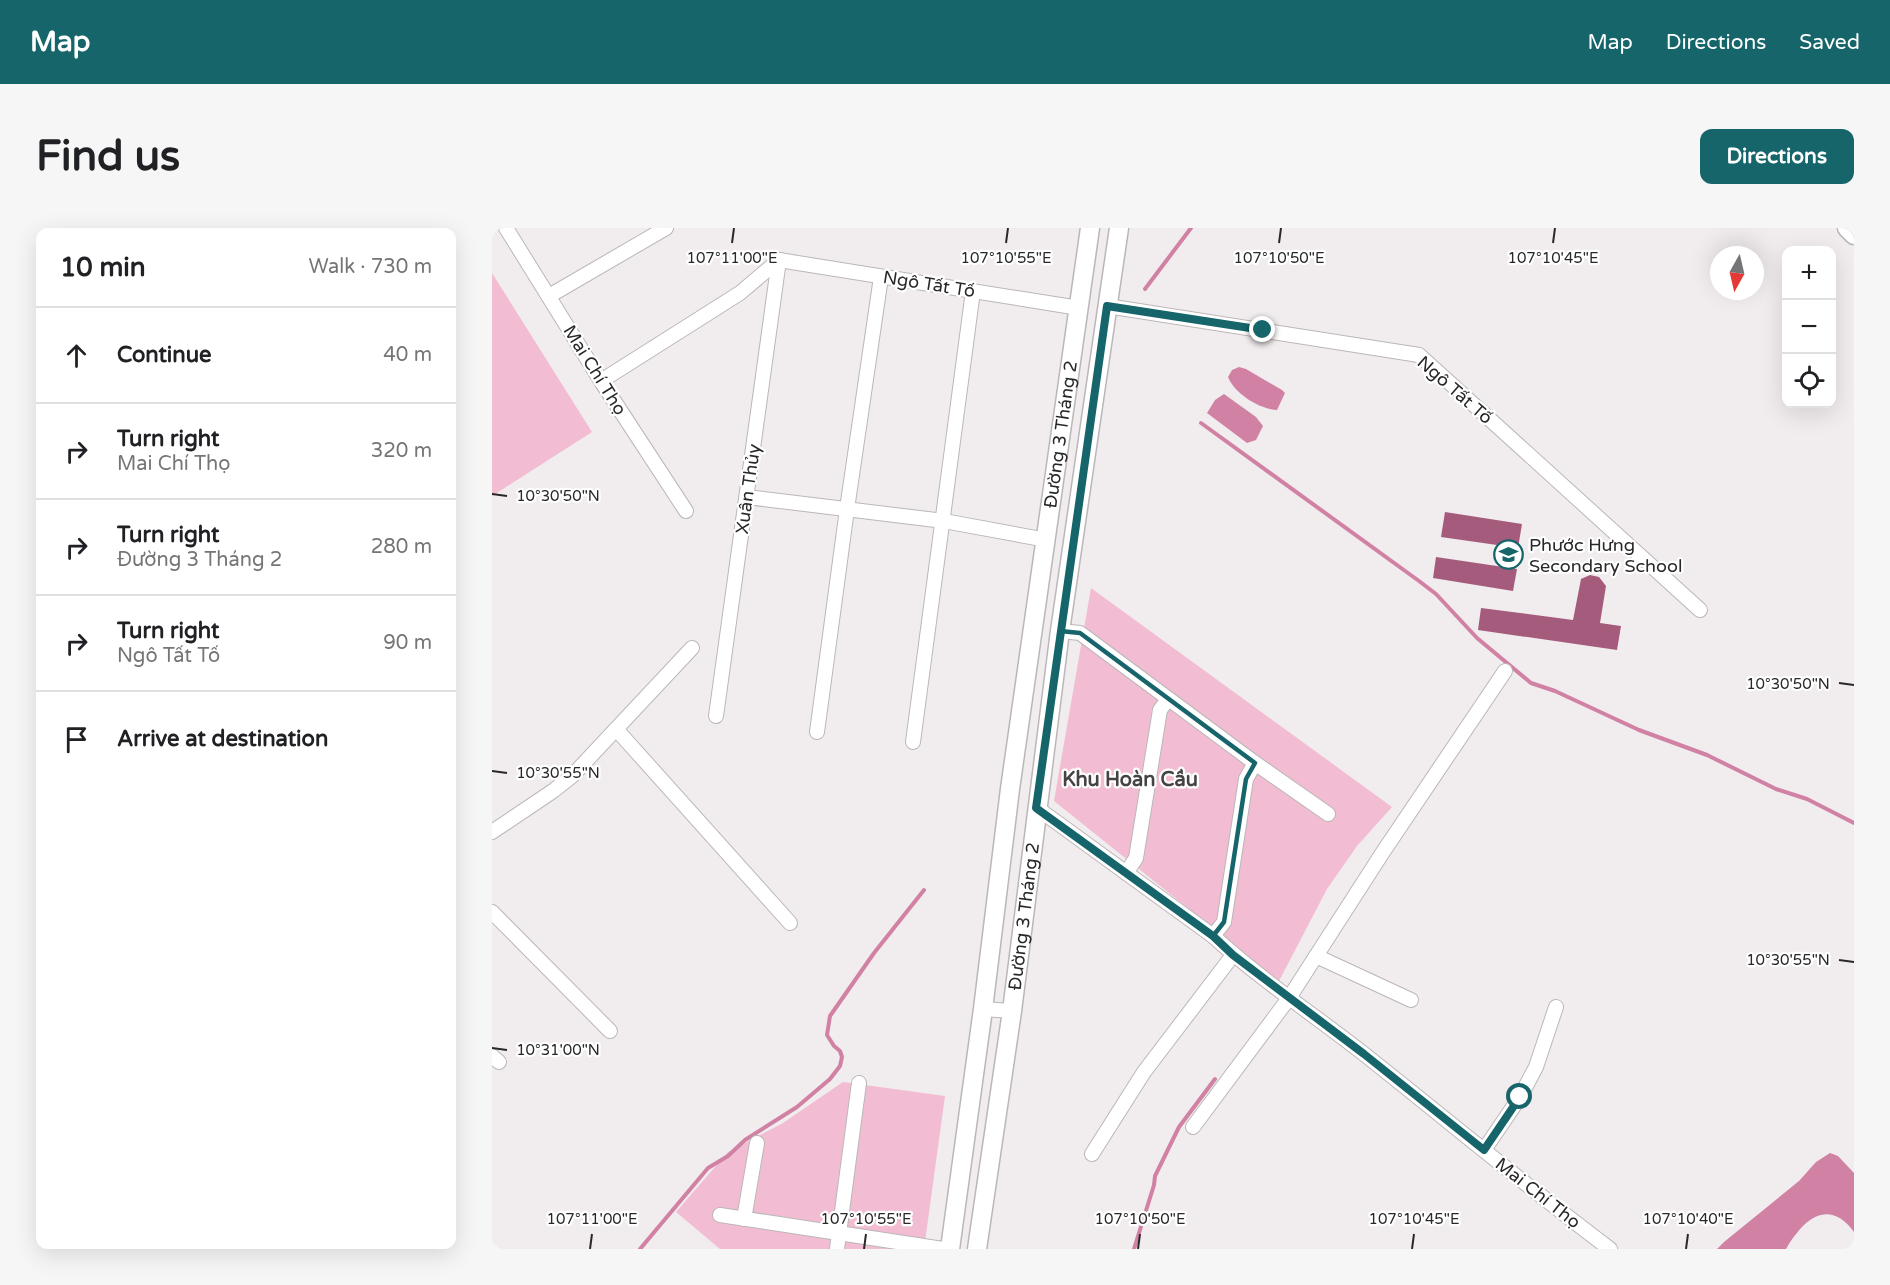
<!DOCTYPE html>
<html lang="en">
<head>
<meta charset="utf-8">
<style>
  :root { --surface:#fff; --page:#f6f6f6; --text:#202124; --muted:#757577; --line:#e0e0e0; --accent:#16656b }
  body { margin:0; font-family:"Varela Round",sans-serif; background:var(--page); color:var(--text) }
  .controls { position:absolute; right:18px; top:18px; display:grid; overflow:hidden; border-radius:12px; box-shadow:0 6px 24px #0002 }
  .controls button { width:54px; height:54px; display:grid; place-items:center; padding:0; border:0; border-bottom:2px solid var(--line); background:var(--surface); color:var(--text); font:30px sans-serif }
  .compass { position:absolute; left:1218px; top:18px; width:54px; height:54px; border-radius:50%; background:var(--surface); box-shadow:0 6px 24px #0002; rotate:188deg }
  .stop { position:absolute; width:18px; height:18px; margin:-14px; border:4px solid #16656b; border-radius:50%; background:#fff }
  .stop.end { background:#16656b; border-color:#fff; box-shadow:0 2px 6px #0008 }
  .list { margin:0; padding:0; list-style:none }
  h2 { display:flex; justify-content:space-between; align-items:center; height:78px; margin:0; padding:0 24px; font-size:26px }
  h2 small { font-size:20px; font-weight:400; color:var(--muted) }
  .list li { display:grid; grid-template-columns:39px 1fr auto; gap:18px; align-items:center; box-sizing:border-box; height:96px; padding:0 24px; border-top:2px solid var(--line) }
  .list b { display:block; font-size:22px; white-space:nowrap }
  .list p { margin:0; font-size:20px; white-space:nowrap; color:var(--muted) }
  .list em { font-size:20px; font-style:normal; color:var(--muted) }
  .icon { flex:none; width:33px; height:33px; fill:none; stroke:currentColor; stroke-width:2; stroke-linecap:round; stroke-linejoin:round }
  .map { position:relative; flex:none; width:1362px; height:1021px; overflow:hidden; border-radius:12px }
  header { display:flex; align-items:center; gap:36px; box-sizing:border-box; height:84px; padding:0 30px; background:var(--accent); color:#fff }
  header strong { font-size:28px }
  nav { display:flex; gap:33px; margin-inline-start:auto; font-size:21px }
  .intro { display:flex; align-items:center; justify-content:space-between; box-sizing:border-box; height:144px; padding:0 36px }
  h1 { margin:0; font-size:42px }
  .button { padding:15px 27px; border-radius:12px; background:var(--accent); color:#fff; font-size:21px; font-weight:700 }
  main { display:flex; gap:36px; padding:0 36px }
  aside { flex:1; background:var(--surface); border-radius:12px; box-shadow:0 6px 24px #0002 }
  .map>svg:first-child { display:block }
</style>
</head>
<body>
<header>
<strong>Map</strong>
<nav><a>Map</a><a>Directions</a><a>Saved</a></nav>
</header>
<div class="intro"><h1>Find us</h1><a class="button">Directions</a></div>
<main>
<aside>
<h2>10 min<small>Walk · 730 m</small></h2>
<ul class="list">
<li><svg class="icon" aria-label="ahead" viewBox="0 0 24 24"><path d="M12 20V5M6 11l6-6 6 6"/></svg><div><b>Continue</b></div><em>40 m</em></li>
<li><svg class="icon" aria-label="right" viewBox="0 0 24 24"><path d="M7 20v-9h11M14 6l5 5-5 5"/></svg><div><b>Turn right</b><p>Mai Chí Thọ</p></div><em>320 m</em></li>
<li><svg class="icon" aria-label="right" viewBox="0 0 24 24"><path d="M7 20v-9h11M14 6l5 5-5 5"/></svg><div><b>Turn right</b><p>Đường 3 Tháng 2</p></div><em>280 m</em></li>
<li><svg class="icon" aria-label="right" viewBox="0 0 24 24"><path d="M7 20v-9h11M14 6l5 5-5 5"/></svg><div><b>Turn right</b><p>Ngô Tất Tố</p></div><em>90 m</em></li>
<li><svg class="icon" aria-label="arrive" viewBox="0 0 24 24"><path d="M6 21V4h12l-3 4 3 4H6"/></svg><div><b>Arrive at destination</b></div></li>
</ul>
</aside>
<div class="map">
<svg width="1362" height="1021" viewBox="0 0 1362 1021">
  <rect width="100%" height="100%" fill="#f1ecee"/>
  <g fill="#f2bdd2">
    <path d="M0 45 100 204 0 268Z"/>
    <path d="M599 360 900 579 865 618 835 661 787 753 562 573Z"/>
    <path d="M351 854 453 868 432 1021H228L184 984 236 924 291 895Z"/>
  </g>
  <g fill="#d182a4">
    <path d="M747 139 754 141 790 162 793 165 785 182C767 181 743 166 736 149L740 142Z"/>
    <path d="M732 166 764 189 771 198 764 212 755 215 715 185 723 172Z"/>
    <path d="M1338 925 1346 928 1362 945V1004C1336 969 1311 992 1294 1021H1225L1232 1014 1307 953 1324 934Z"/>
  </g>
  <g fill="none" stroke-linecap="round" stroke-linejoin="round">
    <g stroke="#d182a4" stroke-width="4">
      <path d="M653 61 699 0"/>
      <path d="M709 195 927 353 944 366 985 410 1039 455 1063 463 1147 502 1215 527 1284 561 1315 571 1362 595"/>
      <path d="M148 1021 216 940 236 928 253 912 305 879 338 851 348 838 350 829 348 823 342 818 335 807 338 788 382 725 432 662"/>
      <path d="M642 1021 662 957 663 948 687 899 723 851"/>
    </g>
  </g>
  <g fill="#a55b7c">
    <path d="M953 284 1030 296 1026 320 949 309Z"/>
    <path d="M944 329 1025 341 1021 363 941 350Z"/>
    <path d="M1098 347 1107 349 1114 358 1108 395 1129 398 1125 422 986 402 989 380 1081 392 1089 351Z"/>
  </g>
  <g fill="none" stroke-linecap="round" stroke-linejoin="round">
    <defs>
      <g id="minor">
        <path d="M14 0 109 153 194 283"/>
        <path d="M287 32 587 80"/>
        <path d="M57 68 174 0"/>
        <path d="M615 78 927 127 1208 382"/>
        <path d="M109 153 248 65 287 32"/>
        <path d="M255 269 452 293 555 312"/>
        <path d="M568 403 588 405 763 535 836 586"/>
        <path d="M224 488 287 32"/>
        <path d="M124 501 298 695"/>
        <path d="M325 504 355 281 389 49"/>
        <path d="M421 514 481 63"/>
        <path d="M545 580 721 708C768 751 822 787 872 826 954 891 1034 958 1118 1021"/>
        <path d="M0 604 61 563 80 548 200 420"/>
        <path d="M634 645 644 630 668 482 676 471"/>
        <path d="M0 684 118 803"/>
        <path d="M721 708 732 694 754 551 763 535"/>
        <path d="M824 728 919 772"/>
        <path d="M491 781 520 783"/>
        <path d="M0 828 7 834"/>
        <path d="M701 899 797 770 891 624 1013 443"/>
        <path d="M992 922 1028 869 1044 839 1064 779"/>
        <path d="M600 926 652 844 741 727"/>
        <path d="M228 987 451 1021"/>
        <path d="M252 991 265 915"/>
        <path d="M345 1021 367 855"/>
      </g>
      <g id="major">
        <path d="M1355 0 1362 7"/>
        <path id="s1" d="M458 1021 491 781 518 561 598 0"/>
        <path id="s2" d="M485 1021 520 783 568 403 627 0"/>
      </g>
    </defs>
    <use href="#minor" stroke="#bbb7b8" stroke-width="16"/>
    <use href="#major" stroke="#bbb7b8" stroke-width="21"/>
    <use href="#minor" stroke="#fff" stroke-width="14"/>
    <use href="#major" stroke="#fff" stroke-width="18"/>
  </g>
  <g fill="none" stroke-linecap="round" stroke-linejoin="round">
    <path stroke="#16656b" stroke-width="8" d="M771 102 615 78 544 580 721 708 741 727 872 826 992 922 1028 869"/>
  </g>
  <path fill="none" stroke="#16656b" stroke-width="4.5" stroke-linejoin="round" d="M568 403 588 405 763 535 754 551 732 694 721 708 545 580Z"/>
  <path fill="none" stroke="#292828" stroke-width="2" d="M240 15 242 0M514 15 516 0M787 15 789 0M1061 15 1063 0M0 266 15 268M1347 455 1362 457M0 543 15 545M1347 732 1362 734M0 820 15 822M98 1021 100 1006M372 1021 374 1006M646 1021 648 1006M920 1021 922 1006M1194 1021 1196 1006"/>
  <defs>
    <symbol id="school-ring" viewBox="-11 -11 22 22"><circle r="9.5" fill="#fff" stroke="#16656b" stroke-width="1.5"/><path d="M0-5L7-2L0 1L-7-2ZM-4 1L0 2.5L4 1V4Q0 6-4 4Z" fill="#16656b"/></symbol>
  </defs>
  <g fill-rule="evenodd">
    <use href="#school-ring" x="1000" y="310" width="33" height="33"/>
  </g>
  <g text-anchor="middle" stroke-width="4.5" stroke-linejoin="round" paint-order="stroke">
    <g font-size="18" fill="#292828" stroke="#fff">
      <text transform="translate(437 56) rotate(9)" y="6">Ngô Tất Tố</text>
      <text transform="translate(103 142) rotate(58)" y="6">Mai Chí Thọ</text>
      <text transform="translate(963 162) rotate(41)" y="6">Ngô Tất Tố</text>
      <text dy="6" stroke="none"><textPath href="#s1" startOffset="822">Đường 3 Tháng 2</textPath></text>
      <text transform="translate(256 261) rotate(-82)" y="6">Xuân Thủy</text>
      <text dy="6" stroke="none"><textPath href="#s2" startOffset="336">Đường 3 Tháng 2</textPath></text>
      <text transform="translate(1046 965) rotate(38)" y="6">Mai Chí Thọ</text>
    </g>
    <g font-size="18" fill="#292828" stroke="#fff" text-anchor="start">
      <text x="1037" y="323">Phước Hưng<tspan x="1037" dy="21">Secondary School</tspan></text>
    </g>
    <g font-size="20" font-weight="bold" fill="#464344" stroke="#fff">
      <text x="638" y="558">Khu Hoàn Cầu</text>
    </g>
  </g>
  <g font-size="15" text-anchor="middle" fill="#292828" stroke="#fff" stroke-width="4.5" stroke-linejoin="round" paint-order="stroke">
    <text x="240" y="35">107°11'00"E</text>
    <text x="514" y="35">107°10'55"E</text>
    <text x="787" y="35">107°10'50"E</text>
    <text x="1061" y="35">107°10'45"E</text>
    <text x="66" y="273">10°30'50"N</text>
    <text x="1296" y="461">10°30'50"N</text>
    <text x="66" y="550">10°30'55"N</text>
    <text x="1296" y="737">10°30'55"N</text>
    <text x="66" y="827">10°31'00"N</text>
    <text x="100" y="996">107°11'00"E</text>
    <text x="374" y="996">107°10'55"E</text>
    <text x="648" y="996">107°10'50"E</text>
    <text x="922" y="996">107°10'45"E</text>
    <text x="1196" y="996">107°10'40"E</text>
  </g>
</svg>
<div class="controls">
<button>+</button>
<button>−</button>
<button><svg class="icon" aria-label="locate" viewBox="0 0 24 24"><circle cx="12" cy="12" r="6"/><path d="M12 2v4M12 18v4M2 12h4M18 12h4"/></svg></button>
</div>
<svg class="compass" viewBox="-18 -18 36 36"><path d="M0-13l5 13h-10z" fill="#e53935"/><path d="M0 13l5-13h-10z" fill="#757577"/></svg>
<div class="stop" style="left:1028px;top:869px"></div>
<div class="stop end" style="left:771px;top:102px"></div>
</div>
</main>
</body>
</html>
